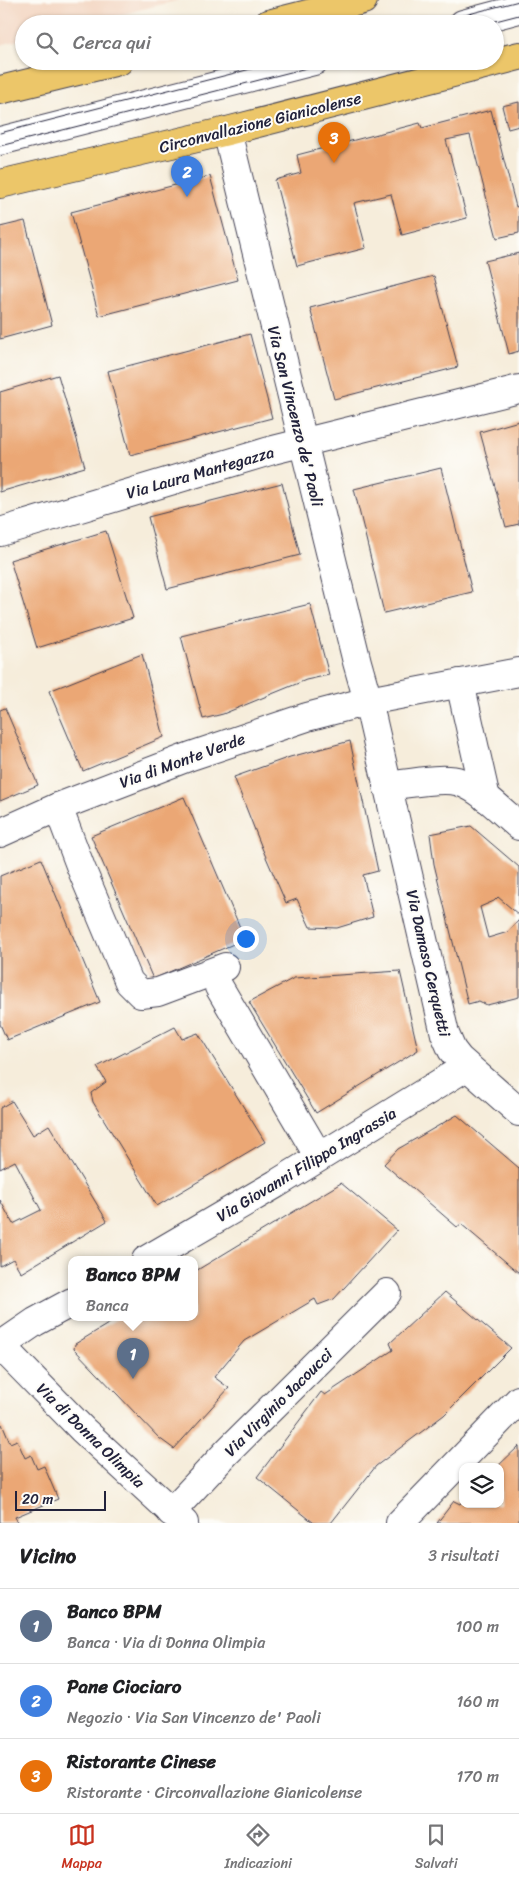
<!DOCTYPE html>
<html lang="it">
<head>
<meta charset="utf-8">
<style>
  :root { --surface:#fff; --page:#f2f2f2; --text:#202124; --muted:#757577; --line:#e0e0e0; --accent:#c8321e }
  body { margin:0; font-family:Sriracha,sans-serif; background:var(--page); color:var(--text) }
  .controls { position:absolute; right:15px; bottom:15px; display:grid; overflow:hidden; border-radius:10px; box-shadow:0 1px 4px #0004 }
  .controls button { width:45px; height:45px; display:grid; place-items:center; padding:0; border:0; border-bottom:1px solid var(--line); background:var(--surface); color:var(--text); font:25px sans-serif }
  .scale { position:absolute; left:15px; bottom:12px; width:91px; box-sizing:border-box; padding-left:5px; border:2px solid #22223b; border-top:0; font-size:14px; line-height:18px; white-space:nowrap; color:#22223b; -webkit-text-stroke:4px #fdfcf7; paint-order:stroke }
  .you { position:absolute; left:245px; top:938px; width:18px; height:18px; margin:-12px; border:4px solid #fff; border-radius:50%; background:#1a73e8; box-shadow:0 0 0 8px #1a73e833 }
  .badge { display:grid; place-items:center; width:32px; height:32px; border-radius:50%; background:var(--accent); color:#fff; font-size:16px; font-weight:700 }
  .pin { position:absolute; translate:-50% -41px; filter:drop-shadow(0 1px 2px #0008) }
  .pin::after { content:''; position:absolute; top:26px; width:18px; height:15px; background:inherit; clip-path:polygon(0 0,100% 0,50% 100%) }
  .popup { position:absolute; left:68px; top:1256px; width:130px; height:65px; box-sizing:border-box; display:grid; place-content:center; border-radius:10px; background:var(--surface); filter:drop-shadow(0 1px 4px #0005); font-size:16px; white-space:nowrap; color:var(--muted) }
  .popup b { font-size:19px; color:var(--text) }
  .popup::after { content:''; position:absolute; left:50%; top:100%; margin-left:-10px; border:10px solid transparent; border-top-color:var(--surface) }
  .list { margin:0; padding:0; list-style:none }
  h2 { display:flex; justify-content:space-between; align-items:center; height:65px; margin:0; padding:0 20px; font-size:21px }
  h2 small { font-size:16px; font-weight:400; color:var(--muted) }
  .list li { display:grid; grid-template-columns:32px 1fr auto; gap:15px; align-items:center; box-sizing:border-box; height:75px; padding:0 20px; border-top:1px solid var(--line) }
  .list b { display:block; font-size:19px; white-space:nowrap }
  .list p { margin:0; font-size:16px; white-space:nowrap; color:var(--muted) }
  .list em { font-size:16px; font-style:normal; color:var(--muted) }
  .icon { flex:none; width:28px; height:28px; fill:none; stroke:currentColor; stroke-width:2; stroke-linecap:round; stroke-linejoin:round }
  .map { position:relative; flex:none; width:519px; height:1523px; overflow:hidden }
  .search { position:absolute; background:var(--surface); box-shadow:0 1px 4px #0004; left:15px; right:15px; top:15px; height:55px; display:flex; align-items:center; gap:12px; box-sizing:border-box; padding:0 18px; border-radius:28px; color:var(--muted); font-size:19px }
  .sheet { height:290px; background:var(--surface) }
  nav { display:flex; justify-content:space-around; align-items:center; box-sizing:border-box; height:70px; border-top:1px solid var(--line); background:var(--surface); font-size:14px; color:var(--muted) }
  nav a { display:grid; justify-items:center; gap:2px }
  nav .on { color:var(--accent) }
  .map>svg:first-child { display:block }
</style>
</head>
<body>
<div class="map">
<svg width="519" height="1523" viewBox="0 0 519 1523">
  <rect width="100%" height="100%" fill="#fdfcf7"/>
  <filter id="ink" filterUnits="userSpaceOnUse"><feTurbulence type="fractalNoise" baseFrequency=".02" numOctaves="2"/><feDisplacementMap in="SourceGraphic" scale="10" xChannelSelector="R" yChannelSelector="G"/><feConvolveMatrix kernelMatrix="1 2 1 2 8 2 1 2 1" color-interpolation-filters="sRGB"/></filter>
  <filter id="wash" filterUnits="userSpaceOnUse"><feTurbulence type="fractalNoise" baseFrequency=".0096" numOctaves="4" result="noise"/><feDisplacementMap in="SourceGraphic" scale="20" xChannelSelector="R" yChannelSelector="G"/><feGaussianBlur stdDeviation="1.12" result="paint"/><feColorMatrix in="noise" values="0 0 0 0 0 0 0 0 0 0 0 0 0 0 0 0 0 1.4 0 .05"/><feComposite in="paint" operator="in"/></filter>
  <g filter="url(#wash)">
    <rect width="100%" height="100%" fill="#f6eddb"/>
    <path fill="#f3d4bf" d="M0 0H179L84 24H24V39L0 45Z"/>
    <g id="blocks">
      <g fill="#eba775">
        <path d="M519 102V126L508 129 502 106Z"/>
        <path d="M491 110 516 207 519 206V233L497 238 470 135 446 140 467 218 402 235 391 194 354 203 366 248 297 266 275 180 301 173 297 155 420 123 422 128Z"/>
        <path d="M210 176 238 280 99 316 71 212Z"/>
        <path d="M25 221 52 325 0 339V227Z"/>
        <path d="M519 253V351L509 354 485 261Z"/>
        <path d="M434 276 458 367 334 399 310 308Z"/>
        <path d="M250 334 272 418 130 455 108 371Z"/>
        <path d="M58 375 85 467 0 492V392Z"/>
        <path d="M519 421V524L506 527 480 432Z"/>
        <path d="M441 468 472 592 384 613 354 489Z"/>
        <path d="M282 483 300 555 167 589 148 517Z"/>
        <path d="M106 531 133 618 37 648 10 560Z"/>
        <path d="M310 604 329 675 306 680 223 714 203 719 181 636Z"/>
        <path d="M142 654 164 737 83 771 49 691Z"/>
        <path d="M5 708 38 785 0 801V710Z"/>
        <path d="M350 741 378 871 363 875 373 917 337 928 310 927 297 899 286 903 262 848 234 777 290 757Z"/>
        <path d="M184 797 245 939 153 979 91 836Z"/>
        <path d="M471 826 519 867V915L498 897 494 901 480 907 488 938 508 932 519 920V997L487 1005 479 1001 468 1004 434 864 430 834Z"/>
        <path d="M41 859 100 1002 7 1040 0 1024V876Z"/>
        <path d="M400 971 418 1050 316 1113 249 1002 294 978Z"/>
        <path d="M175 1027 182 1039 198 1033 265 1142 157 1206 93 1102 91 1093 106 1082 97 1067Z"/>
        <path d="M12 1101 33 1135 49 1125 107 1221 21 1273 13 1259 0 1266V1200L13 1224 41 1210 15 1161 0 1169V1108Z"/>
        <path d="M457 1115 519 1168V1273L461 1224 457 1227 384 1164 398 1149Z"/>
        <path d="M341 1183 397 1230 334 1299 318 1305 315 1299 244 1341 214 1377 229 1388 174 1449 159 1438 74 1349 75 1344 118 1318H194V1272Z"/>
        <path d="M445 1292 511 1348 444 1415 376 1466 331 1523H314L257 1477 321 1392 325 1395 393 1350 390 1343Z"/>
        <path d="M2 1424 10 1443 17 1440 25 1458 31 1455 37 1469 44 1466 58 1499 15 1517 18 1523H0V1425Z"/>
        <path d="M519 1446V1523H437L454 1501 460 1504 463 1501V1504H500V1467H497Z"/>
      </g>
    </g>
  </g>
  <g filter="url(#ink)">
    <use href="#blocks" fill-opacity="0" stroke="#424053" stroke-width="1"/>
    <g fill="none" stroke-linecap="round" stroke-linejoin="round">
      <defs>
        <g id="minor">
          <path d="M463 24 519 9"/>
          <path d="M227 131 357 662 368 701 445 1034 452 1050 459 1059 519 1112"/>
          <path d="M0 141 314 61"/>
          <path d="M0 532 273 450 519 389"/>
          <path d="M460 683 486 798"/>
          <path d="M387 786C406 784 444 776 460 782 482 790 501 811 519 826"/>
          <path d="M58 807 81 868 129 982 141 994 158 992 225 967"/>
          <path d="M0 833 58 807 191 756 307 717 368 701 519 672"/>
          <path d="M219 987 319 1157"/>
          <path d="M146 1260 276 1184 466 1067"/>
          <path d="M0 1345 83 1430 184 1523"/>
          <path d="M0 1346 35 1322 72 1302"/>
          <path d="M171 1512 228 1451 387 1293"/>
          <path d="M400 1523 519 1400"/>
        </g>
        <g id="major">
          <path d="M268 24 363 0"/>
          <path d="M0 90 119 61"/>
          <path d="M0 184 227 131 519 56"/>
        </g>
      </defs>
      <use href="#minor" stroke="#424053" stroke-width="30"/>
      <use href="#major" stroke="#424053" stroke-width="30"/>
      <use href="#minor" stroke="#fff" stroke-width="28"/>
      <use href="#major" stroke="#ecc669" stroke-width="28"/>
      <g stroke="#22223b" stroke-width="1">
        <path d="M430 24 519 1"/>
        <path d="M484 24 519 15"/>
        <path d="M0 133 282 61"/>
        <path d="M0 146 334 61"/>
      </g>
    </g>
  </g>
  <g text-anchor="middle" stroke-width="4" stroke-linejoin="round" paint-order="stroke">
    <g font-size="16" fill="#22223b" stroke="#fdfcf7">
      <text transform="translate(260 122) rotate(-14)" y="6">Circonvallazione Gianicolense</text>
      <text transform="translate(296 416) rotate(76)" y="6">Via San Vincenzo de' Paoli</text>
      <text transform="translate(200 472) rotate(-16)" y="6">Via Laura Mantegazza</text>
      <text transform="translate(182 760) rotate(-20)" y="6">Via di Monte Verde</text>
      <text transform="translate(429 963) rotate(77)" y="6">Via Damaso Cerquetti</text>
      <text transform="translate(306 1164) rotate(-31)" y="6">Via Giovanni Filippo Ingrassia</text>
      <text transform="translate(278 1402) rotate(-45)" y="6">Via Virginio Jacoucci</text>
      <text transform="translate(91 1435) rotate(44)" y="6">Via di Donna Olimpia</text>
    </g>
  </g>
</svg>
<div class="controls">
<button><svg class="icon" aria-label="layers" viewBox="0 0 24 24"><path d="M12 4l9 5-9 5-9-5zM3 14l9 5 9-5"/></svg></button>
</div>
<div class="scale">20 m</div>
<div class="you"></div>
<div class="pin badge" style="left:133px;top:1379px;background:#5c6f8a">1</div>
<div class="popup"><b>Banco BPM</b>Banca</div>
<div class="pin badge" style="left:187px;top:197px;background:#3f7fe0">2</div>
<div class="pin badge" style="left:334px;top:163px;background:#e8710a">3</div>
<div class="search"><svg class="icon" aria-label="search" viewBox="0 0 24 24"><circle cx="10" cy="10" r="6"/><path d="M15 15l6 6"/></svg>Cerca qui</div>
</div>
<section class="sheet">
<h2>Vicino<small>3 risultati</small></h2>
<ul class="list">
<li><span class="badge" style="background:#5c6f8a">1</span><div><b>Banco BPM</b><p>Banca · Via di Donna Olimpia</p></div><em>100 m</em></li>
<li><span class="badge" style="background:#3f7fe0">2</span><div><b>Pane Ciociaro</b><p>Negozio · Via San Vincenzo de' Paoli</p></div><em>160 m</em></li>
<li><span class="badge" style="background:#e8710a">3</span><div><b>Ristorante Cinese</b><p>Ristorante · Circonvallazione Gianicolense</p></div><em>170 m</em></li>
</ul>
</section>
<nav>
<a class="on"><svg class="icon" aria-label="map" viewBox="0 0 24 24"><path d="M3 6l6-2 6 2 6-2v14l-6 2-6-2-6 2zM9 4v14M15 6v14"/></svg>Mappa</a>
<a><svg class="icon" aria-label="directions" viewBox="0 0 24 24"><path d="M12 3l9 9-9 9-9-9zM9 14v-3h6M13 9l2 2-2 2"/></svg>Indicazioni</a>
<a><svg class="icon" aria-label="saved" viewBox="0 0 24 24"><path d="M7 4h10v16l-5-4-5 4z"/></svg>Salvati</a>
</nav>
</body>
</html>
